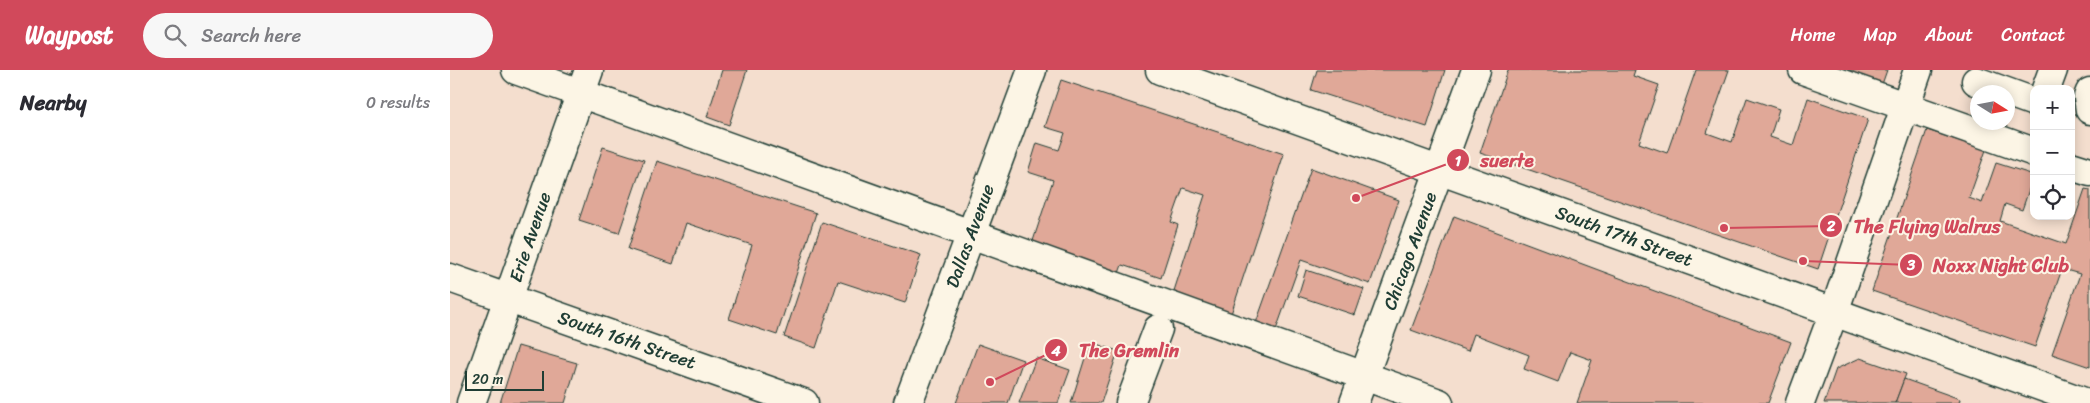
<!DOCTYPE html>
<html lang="en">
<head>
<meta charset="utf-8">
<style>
  :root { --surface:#fff; --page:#f7f7f7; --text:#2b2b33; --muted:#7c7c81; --line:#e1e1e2; --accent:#d1495b }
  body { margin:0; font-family:Sriracha,sans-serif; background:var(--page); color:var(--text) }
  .controls { position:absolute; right:15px; top:15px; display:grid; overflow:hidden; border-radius:10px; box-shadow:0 2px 12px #0003 }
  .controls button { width:45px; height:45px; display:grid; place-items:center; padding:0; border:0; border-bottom:1px solid var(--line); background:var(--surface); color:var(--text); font:25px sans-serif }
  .compass { position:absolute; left:1520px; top:15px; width:45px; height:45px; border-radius:50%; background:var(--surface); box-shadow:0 2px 12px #0003; rotate:101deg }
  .scale { position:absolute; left:15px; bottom:12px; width:79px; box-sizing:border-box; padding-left:5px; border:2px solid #1f3d34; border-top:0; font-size:14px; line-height:18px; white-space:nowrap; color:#1f3d34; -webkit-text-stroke:4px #fcf5e5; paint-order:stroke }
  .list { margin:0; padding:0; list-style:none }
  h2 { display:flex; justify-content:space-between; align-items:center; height:65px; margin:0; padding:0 20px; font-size:21px }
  h2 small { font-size:16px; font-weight:400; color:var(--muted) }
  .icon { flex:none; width:28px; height:28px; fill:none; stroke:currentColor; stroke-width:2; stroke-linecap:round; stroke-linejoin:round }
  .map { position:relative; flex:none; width:1640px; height:333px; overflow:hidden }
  header { display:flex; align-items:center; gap:30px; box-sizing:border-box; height:70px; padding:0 25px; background:var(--accent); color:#fff }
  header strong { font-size:24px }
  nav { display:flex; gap:28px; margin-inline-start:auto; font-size:18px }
  .search { width:350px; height:45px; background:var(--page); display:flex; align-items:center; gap:12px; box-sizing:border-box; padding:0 18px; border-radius:28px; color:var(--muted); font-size:19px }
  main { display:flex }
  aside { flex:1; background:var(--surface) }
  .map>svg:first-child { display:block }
</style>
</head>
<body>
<header>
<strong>Waypost</strong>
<div class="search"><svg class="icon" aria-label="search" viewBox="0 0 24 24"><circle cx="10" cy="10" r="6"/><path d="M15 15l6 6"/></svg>Search here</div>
<nav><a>Home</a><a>Map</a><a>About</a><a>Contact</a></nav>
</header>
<main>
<aside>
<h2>Nearby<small>0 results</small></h2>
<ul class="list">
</ul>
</aside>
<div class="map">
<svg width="1640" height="333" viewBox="0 0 1640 333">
  <rect width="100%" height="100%" fill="#f4dece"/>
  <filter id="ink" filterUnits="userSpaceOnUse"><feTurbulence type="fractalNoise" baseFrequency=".02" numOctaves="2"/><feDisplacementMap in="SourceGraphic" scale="10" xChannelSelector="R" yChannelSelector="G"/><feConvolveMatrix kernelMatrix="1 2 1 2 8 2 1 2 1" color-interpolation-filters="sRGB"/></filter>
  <g filter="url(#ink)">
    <g fill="#e0a898" stroke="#1f3d34">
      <path d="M272 0H297L279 55 257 47Z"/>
      <path d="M867 0H995L977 57 861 20Z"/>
      <path d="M1058 0H1185L1183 6 1209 15 1189 73 1217 83 1246 0H1279L1257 63 1282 72 1297 28 1329 39 1320 67 1343 75 1358 28 1418 49 1368 199 1030 83Z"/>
      <path d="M1374 0H1437L1430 20Z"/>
      <path d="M611 10 834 84 780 247 722 227 755 125 733 118 721 152 728 155 711 208 672 195 669 203 582 174 603 110 578 102 587 73 609 80 615 63 595 57Z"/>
      <path d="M1477 60 1536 80 1519 128 1532 133 1546 93 1584 105 1572 140 1555 134 1550 151 1616 174 1635 119 1640 120V297L1602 284 1630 204 1612 199 1585 277 1422 221Z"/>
      <path d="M153 77 194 90 169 163 129 150Z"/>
      <path d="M207 91 366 143 327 265 279 249 302 175 236 153 223 194 178 179Z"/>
      <path d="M861 98 949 130 920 214 851 190 826 260 806 253Z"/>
      <path d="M1004 146 1341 272 1318 333H1127L1142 290 1120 282 1108 312 1074 299 1079 285 1024 264 1018 281 961 260Z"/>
      <path d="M372 152 471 185 455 233 388 211 366 278 334 267Z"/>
      <path d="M856 200 914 219 905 245 848 226Z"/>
      <path d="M640 272 668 281 651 333H621Z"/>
      <path d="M528 274 573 290 558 333H506Z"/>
      <path d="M68 276 127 293 115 333H50Z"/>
      <path d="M586 288 620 300 608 333H569Z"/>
      <path d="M1410 288 1456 304 1445 333H1374L1386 299Z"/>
      <path d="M1454 309 1510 329 1509 333H1445Z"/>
    </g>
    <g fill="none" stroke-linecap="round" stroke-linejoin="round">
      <defs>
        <g id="minor">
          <path d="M66 0 989 333"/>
          <path d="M710 0 1637 333"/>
          <path d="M1353 0 1584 82"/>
          <path d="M1526 11 1584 32"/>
          <path d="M1596 19 1603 0"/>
          <path d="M1640 22 1638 27 1640 40"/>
          <path d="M1621 96 1640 102"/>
          <path d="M0 208 354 333"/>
          <path d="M21 333 139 0"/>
          <path d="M458 333 582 0"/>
          <path d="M680 333 708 259"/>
          <path d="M904 333 1026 0"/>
          <path d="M1350 333 1384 242 1468 0"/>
        </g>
      </defs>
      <use href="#minor" stroke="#1f3d34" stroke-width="31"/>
      <use href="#minor" stroke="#fcf5e5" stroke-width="28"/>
    </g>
  </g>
  <g text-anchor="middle" stroke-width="4" stroke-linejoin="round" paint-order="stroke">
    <g font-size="18" fill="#1f3d34" stroke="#fcf5e5">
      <text transform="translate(520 166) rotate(-70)" y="6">Dallas Avenue</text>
      <text transform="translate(1174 166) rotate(20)" y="6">South 17th Street</text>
      <text transform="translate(80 167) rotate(-71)" y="6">Erie Avenue</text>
      <text transform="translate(960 181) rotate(-70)" y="6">Chicago Avenue</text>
      <text transform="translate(177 270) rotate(19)" y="6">South 16th Street</text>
    </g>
  </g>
  <path fill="none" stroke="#d1495b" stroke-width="2" d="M906 128L1008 90M1274 158L1381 156M1353 191L1461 195M540 312L606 280"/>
  <g fill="#d1495b" stroke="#fcf5e5" stroke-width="2">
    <circle cx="906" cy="128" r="5"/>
    <circle cx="1274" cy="158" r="5"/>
    <circle cx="1353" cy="191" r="5"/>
    <circle cx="540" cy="312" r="5"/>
    <circle cx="1008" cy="90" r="12"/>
    <circle cx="1381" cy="156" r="12"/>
    <circle cx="1461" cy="195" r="12"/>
    <circle cx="606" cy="280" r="12"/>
  </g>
  <g font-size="15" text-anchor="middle" font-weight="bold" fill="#fff">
    <text x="1008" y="96">1</text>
    <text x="1381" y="161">2</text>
    <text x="1461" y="200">3</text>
    <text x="606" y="286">4</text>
  </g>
  <g font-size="19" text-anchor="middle" font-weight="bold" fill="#d1495b" stroke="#fcf5e5" stroke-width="4" stroke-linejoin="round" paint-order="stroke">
    <text x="1057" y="97">suerte</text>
    <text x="1477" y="163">The Flying Walrus</text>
    <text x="1551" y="202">Noxx Night Club</text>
    <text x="679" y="287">The Gremlin</text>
  </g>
</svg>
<div class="controls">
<button>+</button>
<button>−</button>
<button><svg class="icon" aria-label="locate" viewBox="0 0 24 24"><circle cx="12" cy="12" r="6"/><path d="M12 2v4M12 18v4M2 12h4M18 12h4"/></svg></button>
</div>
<svg class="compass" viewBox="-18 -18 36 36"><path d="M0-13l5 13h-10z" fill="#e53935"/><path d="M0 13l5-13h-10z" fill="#7c7c81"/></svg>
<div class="scale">20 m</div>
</div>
</main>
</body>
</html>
